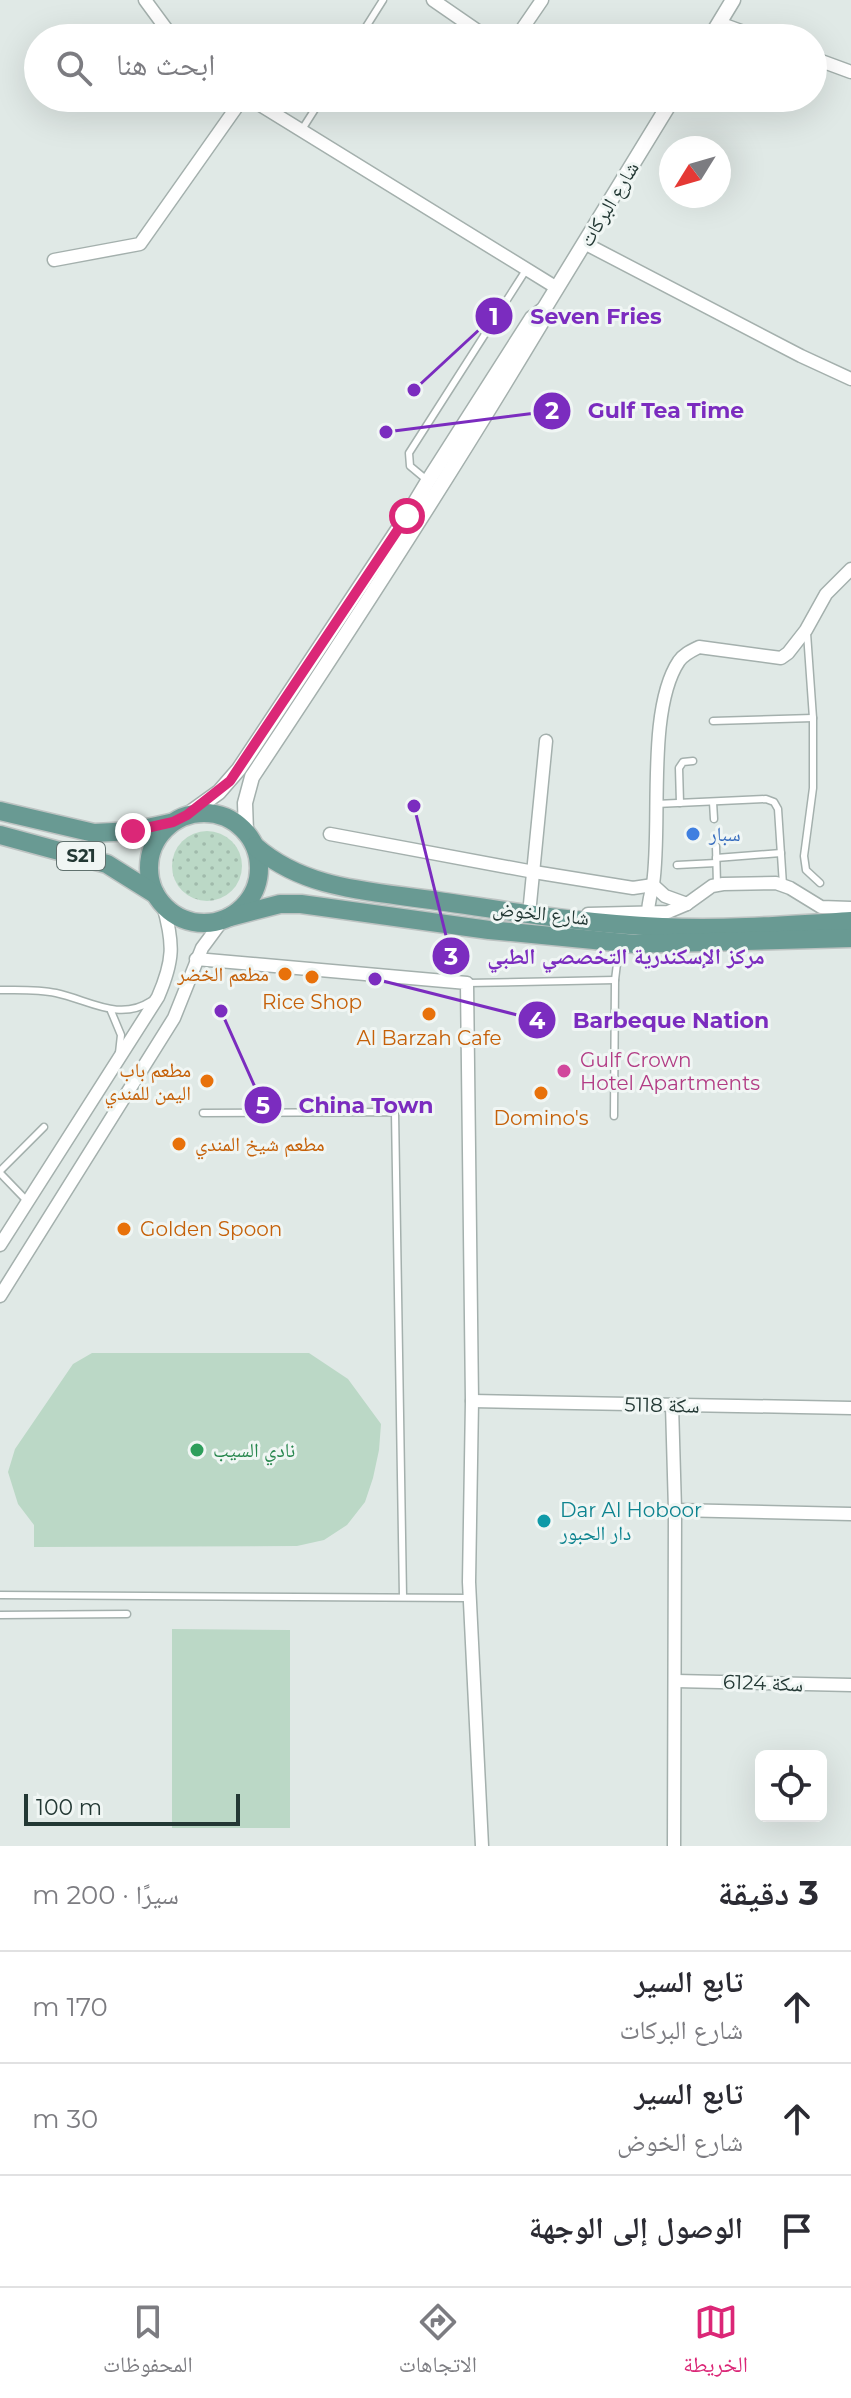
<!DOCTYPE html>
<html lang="ar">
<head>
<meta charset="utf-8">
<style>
  :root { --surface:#fff; --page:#f2f2f3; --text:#2b2b33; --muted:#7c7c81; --line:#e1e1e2; --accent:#db2777 }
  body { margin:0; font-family:Montserrat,"Noto Naskh Arabic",sans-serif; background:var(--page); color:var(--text); direction:rtl }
  .controls { position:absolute; right:24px; bottom:24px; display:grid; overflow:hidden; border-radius:12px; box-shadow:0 8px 32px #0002 }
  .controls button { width:72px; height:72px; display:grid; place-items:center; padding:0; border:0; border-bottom:2px solid var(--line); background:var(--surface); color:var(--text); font:40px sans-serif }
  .compass { position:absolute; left:659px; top:136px; width:72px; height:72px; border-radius:50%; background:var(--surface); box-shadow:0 8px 32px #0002; rotate:233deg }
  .scale { position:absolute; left:24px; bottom:20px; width:216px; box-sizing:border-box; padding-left:8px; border:4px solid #233834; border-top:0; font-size:22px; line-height:28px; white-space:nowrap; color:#233834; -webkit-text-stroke:6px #f0f6f4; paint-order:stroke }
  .stop { position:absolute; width:24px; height:24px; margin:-18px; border:6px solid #db2777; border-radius:50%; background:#fff }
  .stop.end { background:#db2777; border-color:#fff; box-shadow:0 2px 8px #0008 }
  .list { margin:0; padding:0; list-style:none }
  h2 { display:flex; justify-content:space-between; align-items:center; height:104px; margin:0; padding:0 32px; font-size:34px }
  h2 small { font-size:26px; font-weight:400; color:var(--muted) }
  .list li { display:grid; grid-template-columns:52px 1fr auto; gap:24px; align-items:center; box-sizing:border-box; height:112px; padding:0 32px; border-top:2px solid var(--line) }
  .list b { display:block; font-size:30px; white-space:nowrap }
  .list p { margin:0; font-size:26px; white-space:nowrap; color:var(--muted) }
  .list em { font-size:26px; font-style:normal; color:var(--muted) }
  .icon { flex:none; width:44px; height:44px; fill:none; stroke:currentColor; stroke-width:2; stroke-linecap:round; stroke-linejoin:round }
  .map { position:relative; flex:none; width:851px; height:1846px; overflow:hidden; direction:ltr }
  .search { position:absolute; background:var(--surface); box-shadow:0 8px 32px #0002; left:24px; right:24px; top:24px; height:88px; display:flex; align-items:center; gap:20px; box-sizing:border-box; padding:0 28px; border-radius:44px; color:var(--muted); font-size:30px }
  .sheet { height:440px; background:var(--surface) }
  nav { display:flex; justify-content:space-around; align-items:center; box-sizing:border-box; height:112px; border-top:2px solid var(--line); background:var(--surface); font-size:22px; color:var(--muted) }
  nav a { display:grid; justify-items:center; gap:4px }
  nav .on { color:var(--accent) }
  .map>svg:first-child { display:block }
</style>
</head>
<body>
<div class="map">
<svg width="851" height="1846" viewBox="0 0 851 1846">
  <defs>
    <pattern id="grass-dots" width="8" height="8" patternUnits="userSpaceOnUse" patternTransform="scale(2)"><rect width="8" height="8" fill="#bbd8c6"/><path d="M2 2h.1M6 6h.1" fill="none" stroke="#a0baab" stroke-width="1.8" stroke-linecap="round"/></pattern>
  </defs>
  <rect width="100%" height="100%" fill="#e0e9e6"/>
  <circle fill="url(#grass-dots)" cx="207" cy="866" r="35"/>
  <g fill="#bbd8c6">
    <path d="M92 1353H309L348 1379 381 1424 379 1450 373 1478 365 1502 347 1525 324 1540 297 1546 34 1547V1525L18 1504 8 1472 15 1449 73 1364Z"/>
    <path d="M172 1629 290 1630V1828H172Z"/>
  </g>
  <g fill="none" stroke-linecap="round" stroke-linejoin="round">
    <defs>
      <g id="service">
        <path d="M359 38 383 0"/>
        <path d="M301 131 322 98"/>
        <path d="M428 481 410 466 409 453 526 270"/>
        <path d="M807 633 813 718V788L804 856 806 870 820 883"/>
        <path d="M713 721 813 718"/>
        <path d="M713 802 714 819"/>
        <path d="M680 803 679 768 683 762 693 761"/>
        <path d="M656 804 766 799 774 802 778 809 783 885"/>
        <path d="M716 846 717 885"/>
        <path d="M716 858 781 853"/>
        <path d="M677 865 716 863"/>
        <path d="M467 983 615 980"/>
        <path d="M0 990C18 990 38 989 56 993 89 1000 119 1022 151 1001"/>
        <path d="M111 1011 121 1035 119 1053"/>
        <path d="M203 1113 395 1112 403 1597"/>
        <path d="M614 1116 615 980 619 947"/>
        <path d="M0 1171 44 1127"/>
        <path d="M0 1173 28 1202"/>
        <path d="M0 1595 468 1598"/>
        <path d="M0 1615 127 1614"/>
      </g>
      <g id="minor">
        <path d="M145 0 173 38"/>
        <path d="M433 0 488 38"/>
        <path d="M719 23 760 38"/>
        <path d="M516 38 542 0"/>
        <path d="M813 58 851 72"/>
        <path d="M249 98 557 288"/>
        <path d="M586 244 801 356 851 379"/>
        <path d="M54 260 140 244 243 98"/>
        <path d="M330 834 534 872 633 888 653 885"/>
        <path d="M653 885 665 896 687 904"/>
        <path d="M529 914 546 741"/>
        <path d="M588 914 668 912 687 904 712 886 723 884 776 883 790 888 821 907 851 908"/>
        <path d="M648 914C648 903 651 894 653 884 662 825 646 710 679 661 684 654 691 651 699 647L781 658 788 653 806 630 826 594 851 569"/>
        <path d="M196 959 467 983 472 1401 469 1582 482 1846"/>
        <path d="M0 1245 158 997C174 960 174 944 163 905"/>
        <path d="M0 1296 174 1018 202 948 222 921"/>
        <path d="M472 1401 851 1408"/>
        <path d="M672 1405 675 1510 674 1846"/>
        <path d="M675 1510 851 1514"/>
        <path d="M676 1681 851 1685"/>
      </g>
      <g id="tertiary">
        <path d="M710 38 733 0"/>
        <path d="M187 815 219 792 239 769 407 516 428 481 532 318 544 309 673 98"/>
        <path d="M246 832 245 803 252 777C352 627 450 475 543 320L544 309"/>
      </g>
      <g id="primary">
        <path d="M0 811 94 833 133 831 170 823"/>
        <circle cx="204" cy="868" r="55"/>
        <path d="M0 835 107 864 155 894"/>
        <path d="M255 846C306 891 374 891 438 901 513 912 587 924 662 927 725 930 788 925 851 921"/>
        <path d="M230 917 280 904H301L489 930 635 944 851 938"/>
      </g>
    </defs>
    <use href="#service" stroke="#a4b0ad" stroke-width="9"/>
    <use href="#minor" stroke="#a4b0ad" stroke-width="15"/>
    <use href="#tertiary" stroke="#a4b0ad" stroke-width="17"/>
    <use href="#primary" stroke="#bdc3c2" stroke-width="21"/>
    <use href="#service" stroke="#fff" stroke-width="6"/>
    <use href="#minor" stroke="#fff" stroke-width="12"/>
    <use href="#tertiary" stroke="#fff" stroke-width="14"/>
    <use href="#primary" stroke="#699a93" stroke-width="18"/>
  </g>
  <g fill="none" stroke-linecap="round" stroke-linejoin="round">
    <path stroke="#db2777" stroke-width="10" d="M133 831 173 822 187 815 230 781 407 516"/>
  </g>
  <circle fill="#3f7fe0" stroke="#f0f6f4" stroke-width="3" cx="693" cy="834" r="8"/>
  <g fill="#e8710a" stroke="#f0f6f4" stroke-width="3">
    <circle cx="285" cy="974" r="8"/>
    <circle cx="312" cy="977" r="8"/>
    <circle cx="429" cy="1014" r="8"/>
    <circle cx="207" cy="1081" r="8"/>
    <circle cx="541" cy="1093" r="8"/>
    <circle cx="179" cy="1144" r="8"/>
    <circle cx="124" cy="1229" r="8"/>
  </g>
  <circle fill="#d1479c" stroke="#f0f6f4" stroke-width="3" cx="564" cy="1071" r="8"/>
  <circle fill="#2e9e5b" stroke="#f0f6f4" stroke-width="3" cx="197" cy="1450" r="8"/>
  <circle fill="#0f9aa8" stroke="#f0f6f4" stroke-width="3" cx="544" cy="1521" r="8"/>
  <g text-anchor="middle" stroke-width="6" stroke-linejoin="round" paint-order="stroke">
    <rect fill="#f0f6f4" stroke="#60716e" stroke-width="2" x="57" y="842" width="48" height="28" rx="6"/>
    <g font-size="18" font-weight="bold" fill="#233834">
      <text x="81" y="862">S21</text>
    </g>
    <g font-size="20" fill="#233834" stroke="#f0f6f4">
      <text transform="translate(609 204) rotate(-59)" y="7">شارع البركات</text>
      <text transform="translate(541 913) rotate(6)" y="7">شارع الخوض</text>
      <text transform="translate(662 1405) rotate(1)" y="7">سكة 5118</text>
      <text transform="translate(763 1683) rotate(2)" y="7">سكة 6124</text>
    </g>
    <g font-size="20" fill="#366cbe" stroke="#f0f6f4" text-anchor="start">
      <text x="709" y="841">سبار</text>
    </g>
    <g font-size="20" fill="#c56008" stroke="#f0f6f4">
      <text x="269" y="981" text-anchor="end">مطعم الخضر</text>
      <text x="312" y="1009">Rice Shop</text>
      <text x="429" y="1045">Al Barzah Cafe</text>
      <text x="191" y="1077" text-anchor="end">مطعم باب<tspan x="191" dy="23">اليمن للمندي</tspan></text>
      <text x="541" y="1125">Domino's</text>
      <text x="195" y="1151" text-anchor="start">مطعم شيخ المندي</text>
      <text x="140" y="1236" text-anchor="start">Golden Spoon</text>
    </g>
    <g font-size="20" fill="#b23c85" stroke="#f0f6f4" text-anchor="start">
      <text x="580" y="1067">Gulf Crown<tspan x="580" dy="23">Hotel Apartments</tspan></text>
    </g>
    <g font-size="20" fill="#27864d" stroke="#f0f6f4" text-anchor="start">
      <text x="213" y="1457">نادي السيب</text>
    </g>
    <g font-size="20" fill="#0d838f" stroke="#f0f6f4" text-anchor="start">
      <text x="560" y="1517">Dar Al Hoboor<tspan x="560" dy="23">دار الحبور</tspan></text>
    </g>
  </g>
  <path fill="none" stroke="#7b2cbf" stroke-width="3" d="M414 390L494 316M386 432L552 411M414 806L451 956M375 979L537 1020M221 1011L263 1105"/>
  <g fill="#7b2cbf" stroke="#f0f6f4" stroke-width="3">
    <circle cx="414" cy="390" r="8"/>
    <circle cx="386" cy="432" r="8"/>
    <circle cx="414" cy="806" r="8"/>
    <circle cx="375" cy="979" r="8"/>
    <circle cx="221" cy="1011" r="8"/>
    <circle cx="494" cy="316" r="20"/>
    <circle cx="552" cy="411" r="20"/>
    <circle cx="451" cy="956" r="20"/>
    <circle cx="537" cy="1020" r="20"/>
    <circle cx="263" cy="1105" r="20"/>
  </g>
  <g font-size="24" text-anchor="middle" font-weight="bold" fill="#fff">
    <text x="494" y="325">1</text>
    <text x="552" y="419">2</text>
    <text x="451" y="965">3</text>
    <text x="537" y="1029">4</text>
    <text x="263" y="1114">5</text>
  </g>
  <g font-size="22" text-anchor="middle" font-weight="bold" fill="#7b2cbf" stroke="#f0f6f4" stroke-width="6" stroke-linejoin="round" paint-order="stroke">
    <text x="596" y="324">Seven Fries</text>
    <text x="666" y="418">Gulf Tea Time</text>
    <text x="626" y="964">مركز الإسكندرية التخصصي الطبي</text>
    <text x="671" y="1028">Barbeque Nation</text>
    <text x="366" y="1113">China Town</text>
  </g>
</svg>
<div class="controls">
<button><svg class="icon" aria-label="locate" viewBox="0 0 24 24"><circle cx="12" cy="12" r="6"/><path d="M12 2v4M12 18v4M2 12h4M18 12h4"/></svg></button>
</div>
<svg class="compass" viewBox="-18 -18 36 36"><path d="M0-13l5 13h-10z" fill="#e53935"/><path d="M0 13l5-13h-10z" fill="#7c7c81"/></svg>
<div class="scale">100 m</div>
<div class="stop" style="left:407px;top:516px"></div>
<div class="stop end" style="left:133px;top:831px"></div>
<div class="search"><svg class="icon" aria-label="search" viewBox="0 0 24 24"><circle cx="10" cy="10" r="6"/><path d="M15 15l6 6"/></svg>ابحث هنا</div>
</div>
<section class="sheet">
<h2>3 دقيقة<small>سيرًا · 200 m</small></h2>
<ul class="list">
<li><svg class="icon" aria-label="ahead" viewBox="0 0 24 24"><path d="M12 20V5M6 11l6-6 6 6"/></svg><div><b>تابع السير</b><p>شارع البركات</p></div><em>170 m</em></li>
<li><svg class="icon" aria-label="ahead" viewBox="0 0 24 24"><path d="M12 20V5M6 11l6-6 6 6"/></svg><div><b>تابع السير</b><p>شارع الخوض</p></div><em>30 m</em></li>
<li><svg class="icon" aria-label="arrive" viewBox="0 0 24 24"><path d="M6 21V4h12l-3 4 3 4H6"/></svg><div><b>الوصول إلى الوجهة</b></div></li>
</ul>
</section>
<nav>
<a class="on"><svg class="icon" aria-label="map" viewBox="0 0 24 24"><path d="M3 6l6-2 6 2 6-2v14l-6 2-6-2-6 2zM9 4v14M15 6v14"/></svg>الخريطة</a>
<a><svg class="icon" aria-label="directions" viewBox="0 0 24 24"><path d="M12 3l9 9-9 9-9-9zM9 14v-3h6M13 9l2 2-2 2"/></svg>الاتجاهات</a>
<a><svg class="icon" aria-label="saved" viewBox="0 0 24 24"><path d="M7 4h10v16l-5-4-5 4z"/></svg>المحفوظات</a>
</nav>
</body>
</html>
